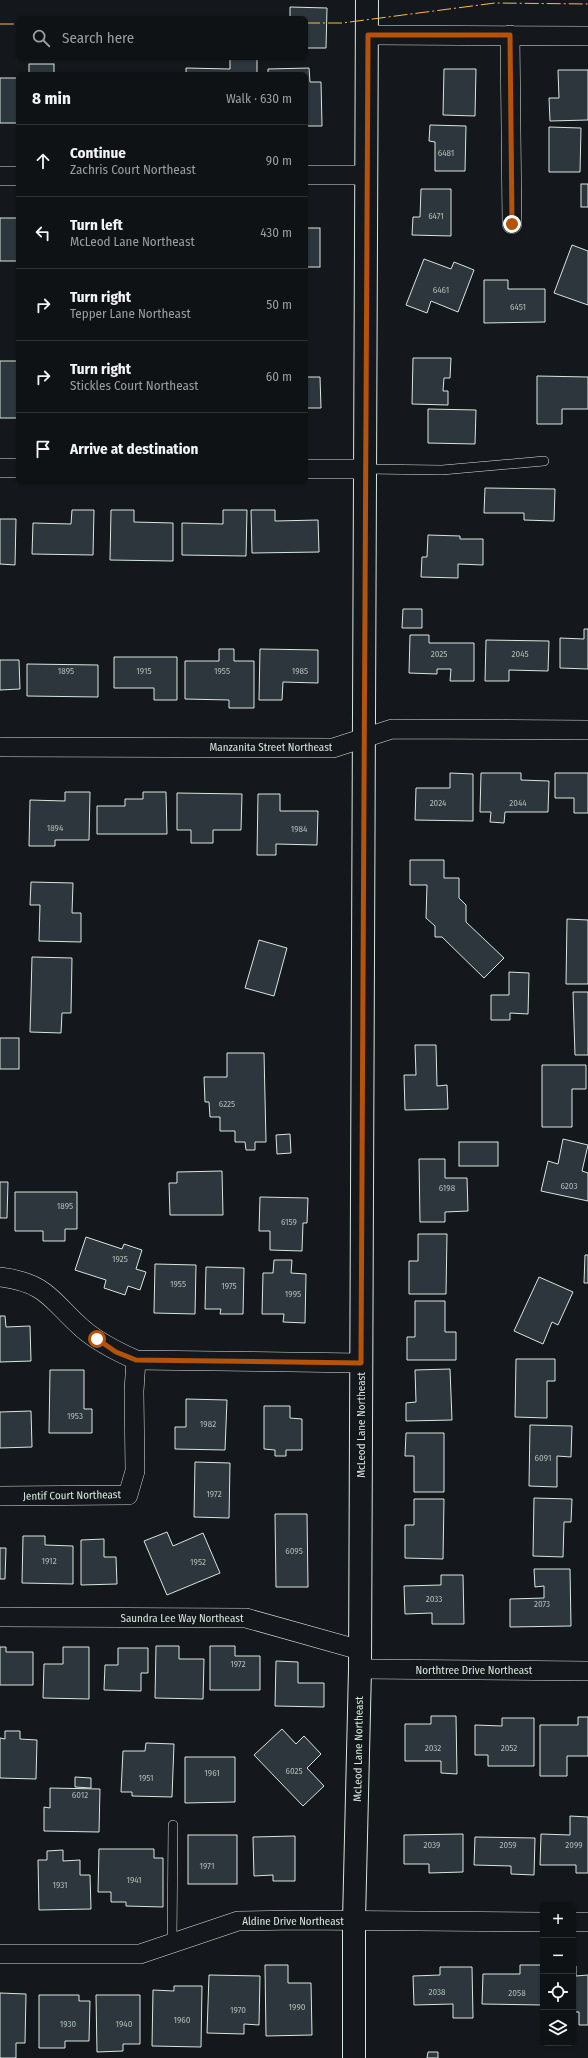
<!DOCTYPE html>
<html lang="en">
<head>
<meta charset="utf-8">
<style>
  :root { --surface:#0f1215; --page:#181b1e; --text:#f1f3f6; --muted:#9b9ea0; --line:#2f3234 }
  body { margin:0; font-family:"Fira Sans Condensed",sans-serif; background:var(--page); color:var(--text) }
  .controls { position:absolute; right:12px; bottom:12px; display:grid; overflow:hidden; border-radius:6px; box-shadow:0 1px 3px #0004 }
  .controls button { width:36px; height:36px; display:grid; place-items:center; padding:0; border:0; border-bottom:1px solid var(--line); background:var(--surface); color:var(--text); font:20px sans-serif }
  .stop { position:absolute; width:12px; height:12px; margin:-9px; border:3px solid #b45309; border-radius:50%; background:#fff }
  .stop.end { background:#b45309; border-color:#fff; box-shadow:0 1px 4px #0008 }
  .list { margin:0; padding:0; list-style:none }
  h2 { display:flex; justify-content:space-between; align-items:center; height:52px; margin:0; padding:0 16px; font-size:17px }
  h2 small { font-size:13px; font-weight:400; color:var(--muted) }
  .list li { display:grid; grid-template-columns:26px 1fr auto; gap:12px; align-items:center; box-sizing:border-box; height:72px; padding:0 16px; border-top:1px solid var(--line) }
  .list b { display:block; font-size:15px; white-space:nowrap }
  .list p { margin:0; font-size:13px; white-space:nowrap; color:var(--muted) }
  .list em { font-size:13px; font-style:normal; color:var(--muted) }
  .icon { flex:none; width:22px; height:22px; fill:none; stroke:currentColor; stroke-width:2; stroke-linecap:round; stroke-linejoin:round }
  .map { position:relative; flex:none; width:588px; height:2058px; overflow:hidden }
  .search { position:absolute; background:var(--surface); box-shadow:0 1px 3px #0004; left:16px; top:16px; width:292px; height:44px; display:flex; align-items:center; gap:10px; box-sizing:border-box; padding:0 14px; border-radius:6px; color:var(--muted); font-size:15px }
  .panel { position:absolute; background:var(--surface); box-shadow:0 1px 3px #0004; left:16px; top:72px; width:292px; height:412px; border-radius:6px }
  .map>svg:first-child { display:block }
</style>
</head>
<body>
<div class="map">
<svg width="588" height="2058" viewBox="0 0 588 2058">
  <rect width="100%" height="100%" fill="#14181c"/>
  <g fill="#2c363c" stroke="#d8e6dc">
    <path d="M290 7 327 8 326 48H306V18H290Z"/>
    <path d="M230 58H257V74H186V68L230 69Z"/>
    <rect x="29" y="64" width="25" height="10"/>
    <path d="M309 68 310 82H321L322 126H306V74H268V69Z"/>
    <path d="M444 69H476L475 116 443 115Z"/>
    <path d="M558 70H588V120L550 121 549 98H559Z"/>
    <rect x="0" y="78" width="18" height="45"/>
    <path d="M430 125 466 126 465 171H435V142L429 141Z"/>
    <path d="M549 127 581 128 580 172H549Z"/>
    <rect x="581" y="184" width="7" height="23"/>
    <path d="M421 189H451V236L412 235 413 217H420Z"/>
    <rect x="0" y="218" width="18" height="43"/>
    <rect x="306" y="228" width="14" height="39"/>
    <path d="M572 245 588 251V305L554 293Z"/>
    <path d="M424 259 451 269 454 262 474 270 458 312 431 301 427 313 406 305Z"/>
    <path d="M484 280H508V289H545V322L484 323Z"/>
    <path d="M413 358H451L450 378H444L443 391H448V405L412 404Z"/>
    <rect x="0" y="361" width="18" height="57"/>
    <path d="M537 376 588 377V409H562V424H537Z"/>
    <path d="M306 377H320L321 408H306Z"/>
    <path d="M428 409 476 410 475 444 428 443Z"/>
    <path d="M485 488 555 489 554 521 524 520V513H484Z"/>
    <path d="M72 510H94L93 555 32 554 33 523 71 524Z"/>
    <path d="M111 510H134V522L173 523V561L110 560Z"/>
    <path d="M223 510H247L246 556 182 555V523L223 524Z"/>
    <path d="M251 510H275V521L318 520 319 552 252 553Z"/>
    <path d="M0 519H16L15 565 0 564Z"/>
    <path d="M428 535 460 536V539H483V565L458 564V578L421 577 422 557H427Z"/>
    <path d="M403 609H422V628H402Z"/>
    <path d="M584 629H588V669L560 668V638L584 639Z"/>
    <path d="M410 635H429V643H474V681H450L451 669H437V674L409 673Z"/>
    <path d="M486 640 549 641 548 671 509 670V681H485Z"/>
    <path d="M219 649H234V661H254V708H229V700L185 699V661H219Z"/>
    <path d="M260 649 318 650V683L283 682 282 700H259Z"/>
    <path d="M114 657H177V700H154V688H114Z"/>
    <path d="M0 660H19L20 689 0 690Z"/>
    <path d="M27 664 98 665V697L27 696Z"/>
    <path d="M450 773 473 774V821L415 820 416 788H450Z"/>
    <path d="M481 773H521V780L549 781 548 812H505L504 823 490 822 491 812H480Z"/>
    <path d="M555 773H588V813H574V798H555Z"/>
    <path d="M65 792H90L89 840H55V846H29L30 800 65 801Z"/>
    <path d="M143 792H166L167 834H97V806H125V799H143Z"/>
    <path d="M177 793 242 794 241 830H213V843H191V830H177Z"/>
    <path d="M258 794H280V811H318L317 845 276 844V855H257Z"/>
    <path d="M410 860H444V878H459V898L466 905V922L504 958 484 978 442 937H435V926L426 918 427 885H410Z"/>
    <path d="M31 882 73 883 72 913H81V942L39 941 40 905H30Z"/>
    <path d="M567 919 588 920V984H566Z"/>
    <path d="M259 940 287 948 274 996 245 988Z"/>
    <path d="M32 957 72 958 71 1013H62L61 1033 30 1032Z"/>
    <path d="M509 972 529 973 528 1014 510 1013V1020H491V995H509Z"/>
    <path d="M573 992H588V1055H575Z"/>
    <rect x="0" y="1038" width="19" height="31"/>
    <path d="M415 1045H436L437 1086 447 1085 448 1109 405 1110 404 1075H416Z"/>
    <path d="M227 1053H264L266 1142H255V1150H246L245 1142H235V1131H220V1117H210L209 1102H205L204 1077H227Z"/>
    <path d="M542 1065H586V1089H572V1127H542Z"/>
    <path d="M290 1134 291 1153 277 1154 276 1135Z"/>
    <path d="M563 1139 588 1145 582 1171 588 1173V1201L541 1191 548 1161 558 1164Z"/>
    <rect x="459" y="1142" width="39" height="24"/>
    <path d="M419 1159H445V1178H467L468 1211 445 1212V1222H420Z"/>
    <path d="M222 1171 223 1215H170L169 1183H177V1172Z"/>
    <path d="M0 1182H8L7 1218H0Z"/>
    <path d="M15 1192H77V1229H65V1241H43V1231H15Z"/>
    <path d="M260 1197 308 1198 307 1223H303L302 1251 270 1250V1231H259Z"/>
    <path d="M418 1234H447L446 1294H409V1261H418Z"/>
    <path d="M86 1237 122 1249 124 1244 142 1250 136 1269 146 1272 140 1290 128 1286 125 1295 104 1288 106 1280 75 1270Z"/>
    <path d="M585 1255H588V1283H584Z"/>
    <path d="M274 1260H292L291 1273 306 1274 305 1323 283 1322 284 1314H262L263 1273H273Z"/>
    <path d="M155 1264 196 1265 195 1314 154 1313Z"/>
    <path d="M206 1267 244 1268 243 1314H220L221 1309H205Z"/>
    <path d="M539 1277 573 1292 558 1325 552 1322 543 1344 514 1331Z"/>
    <path d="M415 1301H445V1332H456V1360H407V1337H415Z"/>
    <path d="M0 1316H5L6 1327 30 1326 31 1361 0 1362Z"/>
    <path d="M516 1359H555V1381H547V1418L515 1417Z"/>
    <path d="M450 1369 452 1420 406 1421V1403L416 1402 415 1370Z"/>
    <path d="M50 1370H84V1409H92V1433H49Z"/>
    <path d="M186 1399 227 1400 225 1450 175 1449V1427H186Z"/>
    <path d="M264 1406H290V1418L302 1419V1450H286V1456H275V1450L264 1449Z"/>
    <path d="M31 1411 32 1447 0 1448V1412Z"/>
    <path d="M530 1425 572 1426 571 1457 557 1456V1487L529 1486Z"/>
    <path d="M406 1433H444V1492H414V1456H405Z"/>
    <path d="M195 1462 230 1463 229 1518 194 1517Z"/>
    <path d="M534 1498 572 1499 571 1522H564L563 1557 533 1556Z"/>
    <path d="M414 1499H444L443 1559 405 1558V1525H414Z"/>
    <path d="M275 1514H307L308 1587H276Z"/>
    <path d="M167 1532 173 1546 203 1533 220 1573 167 1595 144 1541Z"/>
    <path d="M23 1536H45V1545L73 1546V1584L22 1583Z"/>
    <path d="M104 1539V1557H116L117 1584 81 1585V1540Z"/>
    <path d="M0 1548H6L5 1579H0Z"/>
    <path d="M534 1569H570L571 1626 510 1627V1599L544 1598V1586L535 1587Z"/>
    <path d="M441 1575H463L464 1624H432V1613L405 1614 404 1586 441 1585Z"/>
    <path d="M156 1646H179V1659H204L203 1699 155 1698Z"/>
    <path d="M210 1646H235V1656H260V1690H210Z"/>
    <path d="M0 1647H6V1652H33V1685H0Z"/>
    <path d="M63 1647H89V1699L43 1698 44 1664H63Z"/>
    <path d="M118 1648H148V1673H141V1691L104 1690 105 1665H118Z"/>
    <path d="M276 1661 298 1662V1683H324V1707L275 1706Z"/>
    <path d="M431 1716H456L457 1774 441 1773V1761H405V1724H431Z"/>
    <path d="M578 1717H588V1756H567V1776H540V1725H578Z"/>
    <path d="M502 1718H534V1766H488V1755H475V1725L502 1726Z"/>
    <path d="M282 1729 296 1744 304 1736 321 1754 307 1768 324 1786 303 1806 254 1755Z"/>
    <path d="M5 1731H20V1739L37 1740 36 1779 0 1778V1738L5 1739Z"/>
    <path d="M146 1743 174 1744 172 1797 132 1796V1792H121L123 1751H145Z"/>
    <path d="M185 1757H235V1802L185 1803Z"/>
    <path d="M75 1777 91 1778V1788L75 1787Z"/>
    <path d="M50 1788 100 1789 99 1832 44 1831V1807L50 1808Z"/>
    <path d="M570 1816 588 1817V1873H576V1865H540L541 1834 570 1835Z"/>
    <path d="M463 1834V1872L429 1873V1864H404V1835Z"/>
    <rect x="188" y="1835" width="49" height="49"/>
    <path d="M295 1836V1881H273V1875L254 1876 253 1837Z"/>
    <path d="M475 1837 535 1838 534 1875 511 1874V1866L474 1865Z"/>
    <path d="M99 1849H154V1858H163V1907L126 1906V1902H111V1892H98Z"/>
    <path d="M63 1850V1861L80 1860V1875H90L91 1909 39 1910 38 1860H47V1851Z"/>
    <path d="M265 1965H288V1983H311L312 2035 266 2036Z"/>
    <path d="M520 1965H543L542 2005 482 2004 483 1974H520Z"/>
    <path d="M573 1966H576V1976L588 1975V2025H579V2012H573Z"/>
    <path d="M440 1967H472L473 2018H453V2004L414 2005 413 1976 440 1975Z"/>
    <path d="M209 1975 260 1976 259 2025 244 2024V2034L207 2033Z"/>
    <path d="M174 1986H202L201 2047 152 2046 153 1990 174 1991Z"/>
    <path d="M0 1993 26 1994 25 2043H16V2058H0Z"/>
    <path d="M39 1995H79V2001H90L89 2041H65V2048H39Z"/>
    <path d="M96 1995H140V2044H123V2051L97 2052Z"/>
    <path d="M428 2052H438V2058H427Z"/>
  </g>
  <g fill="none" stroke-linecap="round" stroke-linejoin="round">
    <defs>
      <g id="lane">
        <path d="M365 469 442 470 544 461"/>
        <path d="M172 1943 173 1825"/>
      </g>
      <g id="street">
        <path d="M368 35 588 36"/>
        <path d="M510 35 512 224"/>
        <path d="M306 175H367"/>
        <path d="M0 176H18"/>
        <path d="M0 468H18"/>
        <path d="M306 469H365"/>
        <path d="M0 747 333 748 392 729 588 730"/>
        <path d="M0 1277C48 1283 51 1301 83 1329 99 1343 118 1352 136 1360L361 1363"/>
        <path d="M0 1496 128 1495 135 1471 134 1391 136 1360"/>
        <path d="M0 1617 246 1618 360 1650"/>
        <path d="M360 1669 588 1671"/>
        <path d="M573 1922H588"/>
        <path d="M0 1954H140L238 1921 296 1920 543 1922"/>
      </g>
      <path id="secondary" d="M354 2058V1921L360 1669 367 0"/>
    </defs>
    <use href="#lane" stroke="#d8e6dc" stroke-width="10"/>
    <use href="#street" stroke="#d8e6dc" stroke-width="20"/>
    <use href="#secondary" stroke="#d8e6dc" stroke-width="24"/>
    <use href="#lane" stroke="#14181c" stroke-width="9"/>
    <use href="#street" stroke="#14181c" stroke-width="19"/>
    <use href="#secondary" stroke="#14181c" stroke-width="22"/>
    <g stroke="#ffb74d" stroke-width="1" stroke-dasharray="14 3 2 3" stroke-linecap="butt">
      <path d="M306 23H342L495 3 588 4"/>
      <path d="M0 24H18"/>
    </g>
  </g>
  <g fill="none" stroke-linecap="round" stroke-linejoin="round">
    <path stroke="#b45309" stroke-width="5" d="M97 1339 116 1352 136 1360 361 1363 368 35H510L512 224"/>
  </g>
  <g text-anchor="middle" stroke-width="3" stroke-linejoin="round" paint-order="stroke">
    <g font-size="9" fill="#adbab4">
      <text x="446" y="156">6481</text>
      <text x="436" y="219">6471</text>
      <text x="441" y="293">6461</text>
      <text x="518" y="310">6451</text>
      <text x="439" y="657">2025</text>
      <text x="520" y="657">2045</text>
      <text x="66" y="674">1895</text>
      <text x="144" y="674">1915</text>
      <text x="222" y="674">1955</text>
      <text x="300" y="674">1985</text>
      <text x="438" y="806">2024</text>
      <text x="518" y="806">2044</text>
      <text x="55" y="831">1894</text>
      <text x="299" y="832">1984</text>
      <text x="227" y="1107">6225</text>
      <text x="569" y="1189">6203</text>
      <text x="447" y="1191">6198</text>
      <text x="65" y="1209">1895</text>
      <text x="289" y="1225">6159</text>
      <text x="120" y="1262">1925</text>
      <text x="178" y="1287">1955</text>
      <text x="229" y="1289">1975</text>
      <text x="293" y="1297">1995</text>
      <text x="75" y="1419">1953</text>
      <text x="208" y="1427">1982</text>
      <text x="543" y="1461">6091</text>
      <text x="214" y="1497">1972</text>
      <text x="294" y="1554">6095</text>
      <text x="49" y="1564">1912</text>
      <text x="198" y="1565">1952</text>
      <text x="434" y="1602">2033</text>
      <text x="542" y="1607">2073</text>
      <text x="238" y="1667">1972</text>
      <text x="433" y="1751">2032</text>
      <text x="509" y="1751">2052</text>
      <text x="294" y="1774">6025</text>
      <text x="212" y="1776">1961</text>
      <text x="146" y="1781">1951</text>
      <text x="80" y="1798">6012</text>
      <text x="432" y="1848">2039</text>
      <text x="508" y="1848">2059</text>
      <text x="574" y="1848">2099</text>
      <text x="207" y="1869">1971</text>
      <text x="134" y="1883">1941</text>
      <text x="60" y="1888">1931</text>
      <text x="437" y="1995">2038</text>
      <text x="517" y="1996">2058</text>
      <text x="297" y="2010">1990</text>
      <text x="238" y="2013">1970</text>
      <text x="182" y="2023">1960</text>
      <text x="68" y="2027">1930</text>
      <text x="124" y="2027">1940</text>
    </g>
    <g font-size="11" fill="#d8e6dc" stroke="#14181c">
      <text x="271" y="751">Manzanita Street Northeast</text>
      <text transform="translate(361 1425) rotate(-90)" y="4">McLeod Lane Northeast</text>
      <text transform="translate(72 1495) rotate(-1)" y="4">Jentif Court Northeast</text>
      <text x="182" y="1622">Saundra Lee Way Northeast</text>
      <text x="474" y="1674">Northtree Drive Northeast</text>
      <text transform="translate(358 1749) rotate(-89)" y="4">McLeod Lane Northeast</text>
      <text x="293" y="1925">Aldine Drive Northeast</text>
    </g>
  </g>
</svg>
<div class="controls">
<button>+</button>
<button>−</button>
<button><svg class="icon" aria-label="locate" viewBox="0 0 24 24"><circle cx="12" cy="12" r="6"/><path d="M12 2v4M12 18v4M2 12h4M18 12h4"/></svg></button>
<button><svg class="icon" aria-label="layers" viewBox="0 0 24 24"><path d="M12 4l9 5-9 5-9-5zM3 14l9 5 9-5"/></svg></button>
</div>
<div class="stop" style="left:97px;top:1339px"></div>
<div class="stop end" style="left:512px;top:224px"></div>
<div class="search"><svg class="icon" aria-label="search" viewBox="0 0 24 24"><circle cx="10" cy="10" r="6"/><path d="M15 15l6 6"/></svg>Search here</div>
<section class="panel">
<h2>8 min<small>Walk · 630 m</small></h2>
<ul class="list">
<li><svg class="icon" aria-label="ahead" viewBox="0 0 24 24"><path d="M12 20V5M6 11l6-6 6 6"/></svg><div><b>Continue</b><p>Zachris Court Northeast</p></div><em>90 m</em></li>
<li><svg class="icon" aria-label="left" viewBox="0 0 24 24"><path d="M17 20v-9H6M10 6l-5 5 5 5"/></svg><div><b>Turn left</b><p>McLeod Lane Northeast</p></div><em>430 m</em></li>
<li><svg class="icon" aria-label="right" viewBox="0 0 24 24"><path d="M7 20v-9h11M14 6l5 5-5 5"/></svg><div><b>Turn right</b><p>Tepper Lane Northeast</p></div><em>50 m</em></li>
<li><svg class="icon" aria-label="right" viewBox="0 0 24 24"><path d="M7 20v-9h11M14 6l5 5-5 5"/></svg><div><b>Turn right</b><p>Stickles Court Northeast</p></div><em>60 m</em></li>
<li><svg class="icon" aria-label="arrive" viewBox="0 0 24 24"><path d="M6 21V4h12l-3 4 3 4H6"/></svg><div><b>Arrive at destination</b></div></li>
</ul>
</section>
</div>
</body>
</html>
